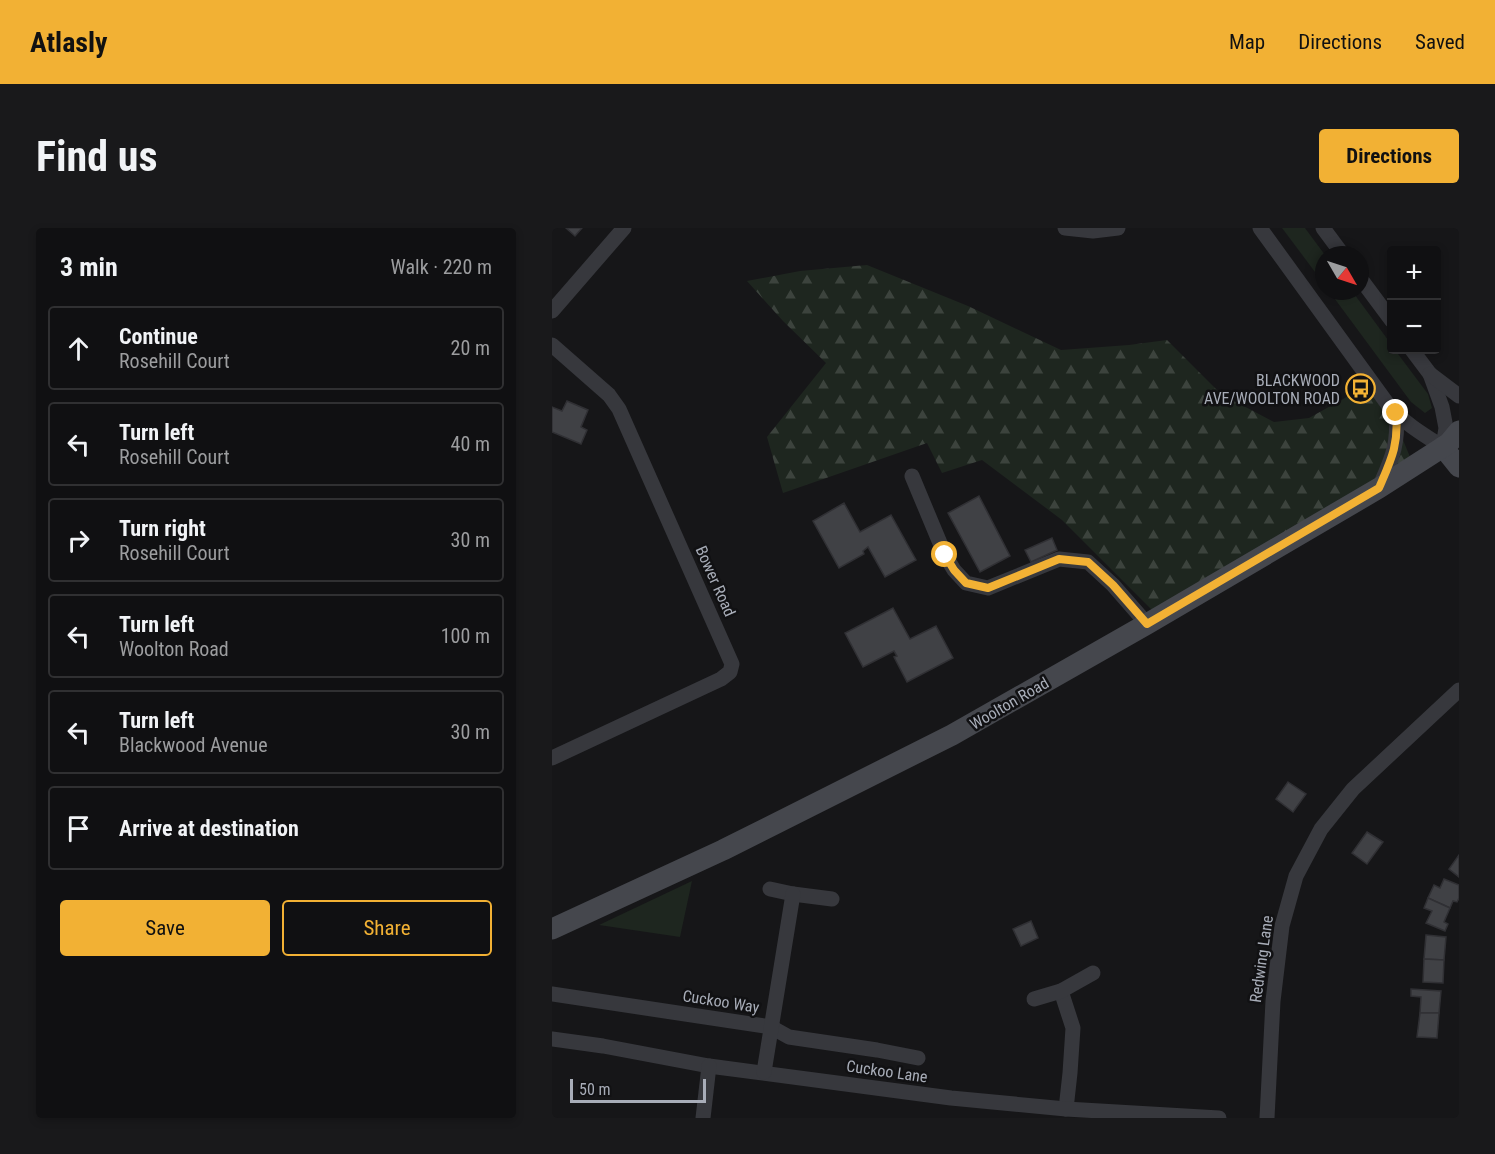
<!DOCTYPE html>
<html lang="en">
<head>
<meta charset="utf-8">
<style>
  :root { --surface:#101012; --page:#19191b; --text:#f1f3f6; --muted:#9c9d9f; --line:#303032; --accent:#f2b134 }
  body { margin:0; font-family:"Roboto Condensed",sans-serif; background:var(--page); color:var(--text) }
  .controls { position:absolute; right:18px; top:18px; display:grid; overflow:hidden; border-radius:6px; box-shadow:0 3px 9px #0003 }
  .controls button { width:54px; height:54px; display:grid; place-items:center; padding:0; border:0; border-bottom:2px solid var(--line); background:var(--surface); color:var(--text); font:30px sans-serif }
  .compass { position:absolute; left:763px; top:18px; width:54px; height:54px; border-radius:50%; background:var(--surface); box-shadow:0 3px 9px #0003; rotate:129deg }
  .scale { position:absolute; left:18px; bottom:15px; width:136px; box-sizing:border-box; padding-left:6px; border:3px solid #a8adb8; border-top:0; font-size:16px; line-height:21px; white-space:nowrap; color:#a8adb8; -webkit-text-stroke:4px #111113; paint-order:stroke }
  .stop { position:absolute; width:18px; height:18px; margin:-14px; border:4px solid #f2b134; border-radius:50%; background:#fff }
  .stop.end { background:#f2b134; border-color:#fff; box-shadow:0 2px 6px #0008 }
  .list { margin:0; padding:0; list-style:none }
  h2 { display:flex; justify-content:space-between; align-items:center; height:78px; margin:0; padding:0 24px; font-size:26px }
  h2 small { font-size:20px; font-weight:400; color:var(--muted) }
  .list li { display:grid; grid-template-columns:39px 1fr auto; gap:18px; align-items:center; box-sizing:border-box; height:84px; margin:0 12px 12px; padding:0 12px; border:2px solid var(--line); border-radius:6px }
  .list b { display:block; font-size:22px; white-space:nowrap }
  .list p { margin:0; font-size:20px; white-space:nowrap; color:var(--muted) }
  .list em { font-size:20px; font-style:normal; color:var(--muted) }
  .actions { display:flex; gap:12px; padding:18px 24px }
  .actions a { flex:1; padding:14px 0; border:2px solid var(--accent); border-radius:6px; text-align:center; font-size:21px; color:var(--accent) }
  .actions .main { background:var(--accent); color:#111 }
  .icon { flex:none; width:33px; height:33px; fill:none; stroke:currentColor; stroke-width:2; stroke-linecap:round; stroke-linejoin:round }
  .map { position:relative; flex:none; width:907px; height:890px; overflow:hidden; border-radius:6px }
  header { display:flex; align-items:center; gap:36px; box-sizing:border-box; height:84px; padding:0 30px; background:var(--accent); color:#111 }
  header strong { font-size:28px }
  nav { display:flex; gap:33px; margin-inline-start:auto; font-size:21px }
  .intro { display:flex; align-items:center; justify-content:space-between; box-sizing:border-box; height:144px; padding:0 36px }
  h1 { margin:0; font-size:42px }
  .button { padding:15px 27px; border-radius:6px; background:var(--accent); color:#111; font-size:21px; font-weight:700 }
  main { display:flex; gap:36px; padding:0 36px }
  aside { flex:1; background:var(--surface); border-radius:6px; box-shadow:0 3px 9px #0003 }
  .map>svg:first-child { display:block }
</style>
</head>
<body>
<header>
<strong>Atlasly</strong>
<nav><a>Map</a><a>Directions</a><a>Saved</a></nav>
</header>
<div class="intro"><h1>Find us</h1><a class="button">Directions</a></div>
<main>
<aside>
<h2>3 min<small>Walk · 220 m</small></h2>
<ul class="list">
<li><svg class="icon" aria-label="ahead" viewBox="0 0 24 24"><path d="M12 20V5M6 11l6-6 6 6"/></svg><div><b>Continue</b><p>Rosehill Court</p></div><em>20 m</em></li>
<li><svg class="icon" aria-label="left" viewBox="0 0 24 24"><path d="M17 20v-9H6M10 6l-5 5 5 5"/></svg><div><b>Turn left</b><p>Rosehill Court</p></div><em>40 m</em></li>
<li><svg class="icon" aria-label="right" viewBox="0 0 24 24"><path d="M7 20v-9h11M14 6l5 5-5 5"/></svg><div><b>Turn right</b><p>Rosehill Court</p></div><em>30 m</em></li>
<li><svg class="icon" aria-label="left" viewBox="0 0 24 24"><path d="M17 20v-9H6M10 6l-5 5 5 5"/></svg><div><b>Turn left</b><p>Woolton Road</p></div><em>100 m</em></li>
<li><svg class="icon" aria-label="left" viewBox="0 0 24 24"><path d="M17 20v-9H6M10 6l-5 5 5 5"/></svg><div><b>Turn left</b><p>Blackwood Avenue</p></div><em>30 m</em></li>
<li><svg class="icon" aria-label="arrive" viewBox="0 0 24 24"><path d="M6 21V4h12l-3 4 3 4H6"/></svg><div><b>Arrive at destination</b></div></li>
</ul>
<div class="actions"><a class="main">Save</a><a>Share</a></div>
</aside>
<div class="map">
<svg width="907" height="890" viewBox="0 0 907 890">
  <defs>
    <pattern id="forest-firs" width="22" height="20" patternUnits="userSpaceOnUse" patternTransform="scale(1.5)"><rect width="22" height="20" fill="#1e261f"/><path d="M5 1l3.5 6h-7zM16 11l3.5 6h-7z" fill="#3c433d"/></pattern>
  </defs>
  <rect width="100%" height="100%" fill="#161618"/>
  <g fill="#1e261f">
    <path d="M730 0H753L773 27H772V56Z"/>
    <path d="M777 63H800L839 116 840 122H843L876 166 880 180 873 185 859 174Z"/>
    <path d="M140 653 128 709 47 697Z"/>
  </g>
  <path fill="url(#forest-firs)" d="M315 37 416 78 509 122 577 117 615 112 669 166 722 194 757 190 809 161 837 178 858 229 607 389 510 292 430 232 390 245 375 215 231 265 215 209 274 135 231 93 195 53 248 43Z"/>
  <g fill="#404145" stroke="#303034" stroke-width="1.5">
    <path d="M14 0H30L23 8Z"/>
    <path d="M15 173 36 182 29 199 35 202 29 216 0 204V179L10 183Z"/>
    <path d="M427 268 458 328 428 344 396 285Z"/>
    <path d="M292 275 308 304 339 287 364 332 333 349 316 319 311 323 312 326 287 340 261 293Z"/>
    <path d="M500 310 505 322 479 334 473 322Z"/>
    <path d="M341 380 358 411 384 398 401 430 355 454 342 429 345 428 342 423 311 439 293 405Z"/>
    <path d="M736 554 754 566 741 584 724 571Z"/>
    <path d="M815 604 831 614 815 636 800 625Z"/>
    <path d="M907 627V649L897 641Z"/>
    <path d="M892 651 907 657V670L905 674 901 673 898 680 876 670 882 657 888 660Z"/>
    <path d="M876 670 898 680 892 694 896 696 893 703 874 695 880 683 872 680Z"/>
    <path d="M479 693 486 710 469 718 461 701Z"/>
    <path d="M874 707 894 709 892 732 872 731Z"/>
    <path d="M872 731 892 732 891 755 871 754Z"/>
    <path d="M859 761 889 763 887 785H868L869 769 859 768Z"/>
    <path d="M868 785H887L885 810 865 809Z"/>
  </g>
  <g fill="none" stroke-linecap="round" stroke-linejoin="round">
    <g stroke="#37383d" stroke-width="15">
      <path d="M513 0 541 3 566 0"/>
      <path d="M708 0 837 178C852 195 872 207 891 219L894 200 890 179 878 146 860 122"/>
      <path d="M771 0 791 27"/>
      <path d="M808 50 840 93"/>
      <path d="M0 83 72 0"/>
      <path d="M0 117 57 167 67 181 180 436 178 444 169 451 0 530"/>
      <path d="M878 146 907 168"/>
      <path d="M360 248 393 327 402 342 414 355 436 360 507 331 536 334 561 357 595 396"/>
      <path d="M827 260C839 232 847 218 844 185"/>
      <path d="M218 661 241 666 280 671"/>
      <path d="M509 763 521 800 518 845 514 881"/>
      <path d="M0 766 219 799 237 809 325 822 366 830"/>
      <path d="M482 771 509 763 541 745"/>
      <path d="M0 811 51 818 157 838 399 870 514 881 667 890"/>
      <path d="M212 844 241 666"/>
      <path d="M151 890 157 838"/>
      <path d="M715 890 721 773 730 698 744 648 769 601 801 561 907 462"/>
    </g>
    <g stroke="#45474d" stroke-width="21">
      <path d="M891 219 907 239"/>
      <path d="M0 701 171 622 400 507 595 396 827 260 891 219 897 215 907 203"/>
    </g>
  </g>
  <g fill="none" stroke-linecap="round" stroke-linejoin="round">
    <path stroke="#f2b134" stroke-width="8" d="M393 327 402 342 414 355 436 360 507 331 536 334 561 357 595 396 827 260C839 232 847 217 844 185"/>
  </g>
  <defs>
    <symbol id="bus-ring" viewBox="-11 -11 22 22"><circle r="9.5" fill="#111113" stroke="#f2b134" stroke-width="1.5"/><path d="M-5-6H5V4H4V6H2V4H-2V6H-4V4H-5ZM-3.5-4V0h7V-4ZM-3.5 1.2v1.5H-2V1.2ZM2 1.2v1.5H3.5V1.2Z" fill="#f2b134"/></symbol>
  </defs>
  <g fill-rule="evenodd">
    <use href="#bus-ring" x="792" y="144" width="33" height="33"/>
  </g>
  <g text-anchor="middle" stroke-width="5" stroke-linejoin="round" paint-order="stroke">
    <g font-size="16" fill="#a8adb8" stroke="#111113" text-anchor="end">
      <text x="788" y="158">BLACKWOOD<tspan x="788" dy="18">AVE/WOOLTON ROAD</tspan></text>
    </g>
    <g font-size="16" fill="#a8adb8" stroke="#111113">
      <text transform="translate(164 353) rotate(66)" y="6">Bower Road</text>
      <text transform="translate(457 475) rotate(-30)" y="6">Woolton Road</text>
      <text transform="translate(709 731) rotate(-82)" y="6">Redwing Lane</text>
      <text transform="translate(169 773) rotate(9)" y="6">Cuckoo Way</text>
      <text transform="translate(335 843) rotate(8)" y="6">Cuckoo Lane</text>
    </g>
  </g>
</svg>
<div class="controls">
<button>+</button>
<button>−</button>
</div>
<svg class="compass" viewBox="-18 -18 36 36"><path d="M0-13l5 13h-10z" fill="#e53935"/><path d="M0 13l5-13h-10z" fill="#9c9d9f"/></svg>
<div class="scale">50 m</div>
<div class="stop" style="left:393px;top:327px"></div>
<div class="stop end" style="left:844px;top:185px"></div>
</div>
</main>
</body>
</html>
